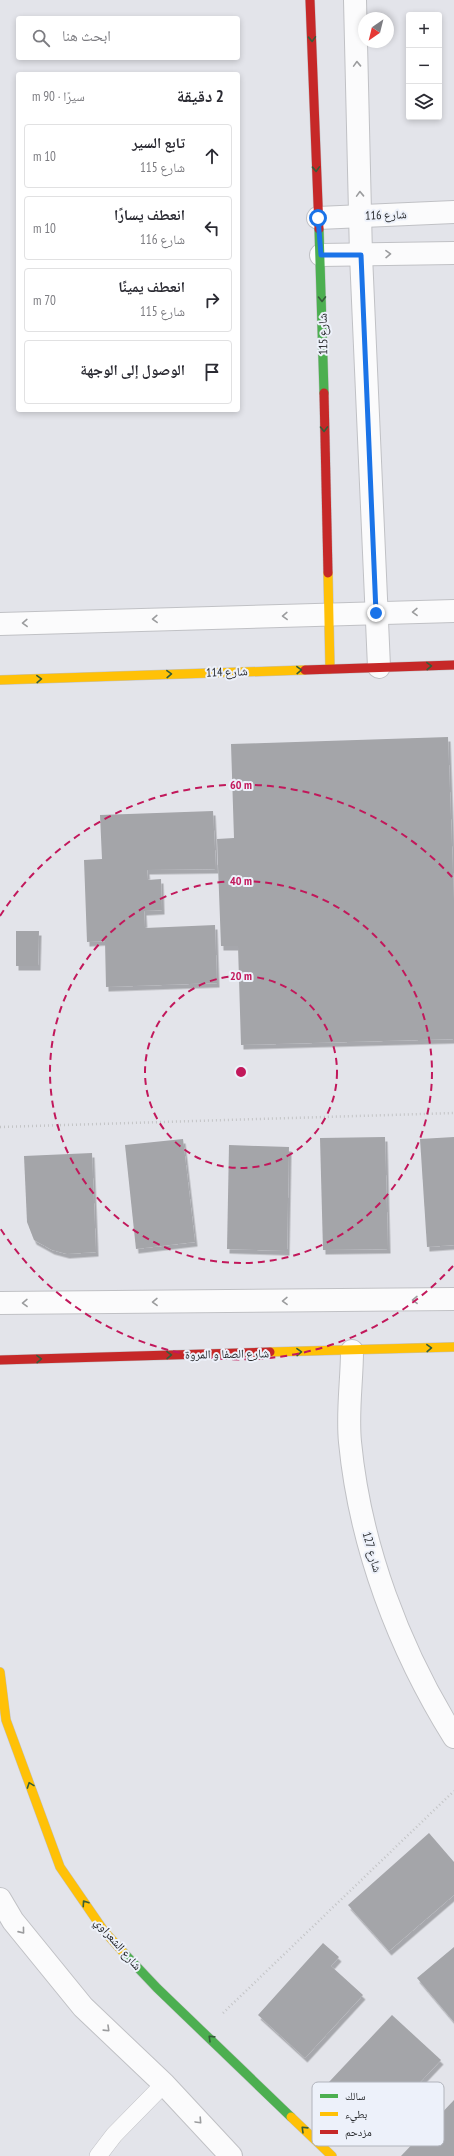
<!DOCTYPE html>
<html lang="ar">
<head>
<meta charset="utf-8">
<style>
  :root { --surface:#fff; --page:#f2f2f3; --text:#2b2b33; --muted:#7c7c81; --line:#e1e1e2 }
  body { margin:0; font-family:"PT Sans Narrow","Noto Naskh Arabic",sans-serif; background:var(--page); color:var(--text); direction:rtl }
  .controls { position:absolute; right:12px; top:12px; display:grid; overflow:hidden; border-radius:4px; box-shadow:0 2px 6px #0003 }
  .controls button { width:36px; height:36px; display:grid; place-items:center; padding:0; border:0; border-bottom:1px solid var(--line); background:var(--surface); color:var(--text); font:20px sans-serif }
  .compass { position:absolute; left:358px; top:12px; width:36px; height:36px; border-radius:50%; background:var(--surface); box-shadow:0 2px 6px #0003; rotate:215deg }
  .stop { position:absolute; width:12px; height:12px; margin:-9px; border:3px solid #1a73e8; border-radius:50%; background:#fff }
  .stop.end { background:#1a73e8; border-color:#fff; box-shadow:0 1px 4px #0008 }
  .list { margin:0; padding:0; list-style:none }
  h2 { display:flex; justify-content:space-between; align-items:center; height:52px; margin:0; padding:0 16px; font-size:17px }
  h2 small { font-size:13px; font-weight:400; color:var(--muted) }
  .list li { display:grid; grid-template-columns:26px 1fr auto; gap:12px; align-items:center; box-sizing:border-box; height:64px; margin:0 8px 8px; padding:0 8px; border:1px solid var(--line); border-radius:4px }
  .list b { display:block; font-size:15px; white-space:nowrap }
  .list p { margin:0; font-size:13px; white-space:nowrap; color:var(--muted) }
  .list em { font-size:13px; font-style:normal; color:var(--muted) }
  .icon { flex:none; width:22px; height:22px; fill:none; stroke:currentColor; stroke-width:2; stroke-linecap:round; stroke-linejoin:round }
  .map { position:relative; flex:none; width:454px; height:2156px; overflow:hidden; direction:ltr }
  .search { position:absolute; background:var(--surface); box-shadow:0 2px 6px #0003; left:16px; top:16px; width:224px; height:44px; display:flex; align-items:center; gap:10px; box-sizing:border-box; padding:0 14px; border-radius:4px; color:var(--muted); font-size:15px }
  .panel { position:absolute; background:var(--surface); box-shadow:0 2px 6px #0003; left:16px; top:72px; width:224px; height:340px; border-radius:4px; direction:rtl }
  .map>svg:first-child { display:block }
</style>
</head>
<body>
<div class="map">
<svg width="454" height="2156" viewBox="0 0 454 2156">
  <defs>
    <filter id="shadow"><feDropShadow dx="2.5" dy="4.5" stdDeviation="0" flood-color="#0004"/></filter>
  </defs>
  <rect width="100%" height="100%" fill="#e3e4ea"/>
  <g fill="#a4a5a9" filter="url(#shadow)">
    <path d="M448 737 454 900V1039L241 1045 238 946H221L217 839 234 838 231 744Z"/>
    <path d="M213 811 216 869 147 870 148 880 161 879 162 910 144 911 145 928 215 925 217 983 106 987 105 941 87 942 84 860 102 859 100 815Z"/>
    <path d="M16 931H39L38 966H16Z"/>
    <path d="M385 1137 388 1249 323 1250 320 1138Z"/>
    <path d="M454 1137V1245L427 1247 420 1139Z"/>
    <path d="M183 1139 195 1242 136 1249 125 1145Z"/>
    <path d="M229 1145 289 1147 287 1251 227 1249Z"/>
    <path d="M92 1153 96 1252 67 1254 52 1250 34 1240 27 1222 24 1156Z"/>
    <path d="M429 1833 454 1862V1895L389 1951 348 1905Z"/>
    <path d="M323 1943 339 1957 331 1966 363 1995 305 2058 258 2015Z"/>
    <path d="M454 1947V2022L417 1978Z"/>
    <path d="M392 2015 441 2060 377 2128 329 2082Z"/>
    <path d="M454 2100V2156H401Z"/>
  </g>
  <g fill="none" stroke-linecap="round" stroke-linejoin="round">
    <defs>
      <path id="lane" d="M98 2156 114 2135 164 2084"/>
      <g id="street">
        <path d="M355 0 361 255 379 667"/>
        <path d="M318 218 454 212"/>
        <path d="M321 255 454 253"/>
        <path d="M0 624 454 611"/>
        <path d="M0 1303 454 1299"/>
        <path d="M352 1351C352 1380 347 1412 350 1442 360 1546 399 1649 454 1737"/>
        <path d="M0 1899 13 1921 83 2007 164 2084 231 2156"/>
      </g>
      <g id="fast">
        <path d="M319 229 324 393"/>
        <path d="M123 1952 157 1988 291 2117"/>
      </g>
      <g id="slow">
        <path d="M328 573 330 669"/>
        <path d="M0 680 305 670"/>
        <path d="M270 1352 454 1347"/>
        <path d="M0 1672 6 1720 60 1867 104 1931 123 1952"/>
        <path d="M291 2117 332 2156"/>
      </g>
      <g id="jam">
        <path d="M310 0 319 229"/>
        <path d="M324 393 328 573"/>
        <path d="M305 670 454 665"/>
        <path d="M0 1360 270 1352"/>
      </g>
    </defs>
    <use href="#lane" stroke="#c0c1c5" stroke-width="18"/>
    <use href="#street" stroke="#c0c1c5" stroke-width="24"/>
    <use href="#fast" stroke="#c0c1c5" stroke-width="10"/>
    <use href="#slow" stroke="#c0c1c5" stroke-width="10"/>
    <use href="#jam" stroke="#c0c1c5" stroke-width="10"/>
    <g stroke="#c3c4c6" stroke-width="2.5" stroke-dasharray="1 3" stroke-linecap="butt">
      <path d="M0 1127 454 1113"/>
      <path d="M223 2013 454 1791"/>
    </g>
    <use href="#lane" stroke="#fbfbfc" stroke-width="17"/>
    <use href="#street" stroke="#fbfbfc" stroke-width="22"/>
    <use href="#fast" stroke="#4caf50" stroke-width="9"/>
    <use href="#slow" stroke="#ffc107" stroke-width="9"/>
    <use href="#jam" stroke="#c62828" stroke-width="9"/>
  </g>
  <defs><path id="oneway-chevron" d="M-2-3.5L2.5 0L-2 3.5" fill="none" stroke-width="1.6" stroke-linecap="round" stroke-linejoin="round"/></defs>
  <g stroke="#355d39">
    <use href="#oneway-chevron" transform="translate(312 39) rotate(88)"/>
    <use href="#oneway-chevron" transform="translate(316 169) rotate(88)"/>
    <use href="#oneway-chevron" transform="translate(322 299) rotate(89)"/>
    <use href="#oneway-chevron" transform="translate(324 429) rotate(89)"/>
    <use href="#oneway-chevron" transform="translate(429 666) rotate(-2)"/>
    <use href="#oneway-chevron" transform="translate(299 670) rotate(-2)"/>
    <use href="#oneway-chevron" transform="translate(169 674) rotate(-2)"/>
    <use href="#oneway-chevron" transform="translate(39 679) rotate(-2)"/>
    <use href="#oneway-chevron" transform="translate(429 1348) rotate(-2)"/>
    <use href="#oneway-chevron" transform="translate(299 1352) rotate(-1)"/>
    <use href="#oneway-chevron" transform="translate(169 1355) rotate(-1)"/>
    <use href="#oneway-chevron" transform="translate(39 1359) rotate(-1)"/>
    <use href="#oneway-chevron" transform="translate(30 1785) rotate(-110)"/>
    <use href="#oneway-chevron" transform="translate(85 1903) rotate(-124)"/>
    <use href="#oneway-chevron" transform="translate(211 2038) rotate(-136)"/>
    <use href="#oneway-chevron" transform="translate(304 2129) rotate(-136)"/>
  </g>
  <g stroke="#9b9c9e">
    <use href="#oneway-chevron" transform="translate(357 64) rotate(-92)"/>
    <use href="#oneway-chevron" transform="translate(360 194) rotate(-92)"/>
    <use href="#oneway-chevron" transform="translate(388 254) rotate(-1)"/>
    <use href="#oneway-chevron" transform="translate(415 612) rotate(179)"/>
    <use href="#oneway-chevron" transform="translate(285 616) rotate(178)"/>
    <use href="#oneway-chevron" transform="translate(155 619) rotate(178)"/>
    <use href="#oneway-chevron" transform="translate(25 623) rotate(178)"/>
    <use href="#oneway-chevron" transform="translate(415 1300) rotate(179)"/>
    <use href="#oneway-chevron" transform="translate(285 1301) rotate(179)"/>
    <use href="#oneway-chevron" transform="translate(155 1302) rotate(179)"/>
    <use href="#oneway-chevron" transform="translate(25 1303) rotate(179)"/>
    <use href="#oneway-chevron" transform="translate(22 1931) rotate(51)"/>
    <use href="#oneway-chevron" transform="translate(107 2029) rotate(44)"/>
    <use href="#oneway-chevron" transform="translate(199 2121) rotate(47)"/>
  </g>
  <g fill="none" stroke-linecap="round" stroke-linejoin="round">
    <path stroke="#1a73e8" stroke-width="5" d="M318 218 321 255H361L376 613"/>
  </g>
  <g fill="none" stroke="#c2185b" stroke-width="2" stroke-dasharray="7 5">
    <circle cx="241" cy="1072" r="96"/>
    <circle cx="241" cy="1072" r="191"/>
    <path d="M453 1266A287 287 0 0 1 0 1228M0 916A287 287 0 0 1 453 878"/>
  </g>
  <g text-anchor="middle" stroke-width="4" stroke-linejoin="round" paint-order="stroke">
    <g font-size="12" fill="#25272a" stroke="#edf1fa">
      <text transform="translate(386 215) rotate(-2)" y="4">شارع 116</text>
      <text transform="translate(323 334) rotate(-91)" y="4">شارع 115</text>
      <text transform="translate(227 672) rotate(-2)" y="4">شارع 114</text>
      <text transform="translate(227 1354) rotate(-1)" y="4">شارع الصفا و المروة</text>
      <text transform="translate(372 1552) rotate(74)" y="4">شارع 127</text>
      <text transform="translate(118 1944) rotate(49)" y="4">شارع الشعراوي</text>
    </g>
  </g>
  <rect x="312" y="2082" width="132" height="64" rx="6" fill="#edf1fa" stroke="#b1b4bc" stroke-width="1"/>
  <rect x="320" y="2094" width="18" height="4" fill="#4caf50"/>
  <rect x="320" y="2112" width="18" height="4" fill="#ffc107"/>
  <rect x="320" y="2130" width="18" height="4" fill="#c62828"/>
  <g font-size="11" fill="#25272a">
    <text x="345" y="2100">سالك</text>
    <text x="345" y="2118">بطيء</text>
    <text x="345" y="2136">مزدحم</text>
  </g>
  <circle cx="241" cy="1072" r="6" fill="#c2185b" stroke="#edf1fa" stroke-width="2"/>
  <g font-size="12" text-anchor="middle" font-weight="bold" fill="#c2185b" stroke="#edf1fa" stroke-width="4" stroke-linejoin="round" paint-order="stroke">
    <text x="241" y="789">60 m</text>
    <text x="241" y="885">40 m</text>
    <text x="241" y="980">20 m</text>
  </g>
</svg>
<div class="controls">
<button>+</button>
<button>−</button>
<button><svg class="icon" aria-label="layers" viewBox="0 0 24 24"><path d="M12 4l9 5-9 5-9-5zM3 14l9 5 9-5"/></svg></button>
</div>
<svg class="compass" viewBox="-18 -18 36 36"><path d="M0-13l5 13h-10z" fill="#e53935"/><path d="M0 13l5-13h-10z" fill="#7c7c81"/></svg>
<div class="stop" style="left:318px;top:218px"></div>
<div class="stop end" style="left:376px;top:613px"></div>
<div class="search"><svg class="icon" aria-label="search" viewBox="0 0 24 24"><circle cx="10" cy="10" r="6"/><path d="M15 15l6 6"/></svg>ابحث هنا</div>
<section class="panel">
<h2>2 دقيقة<small>سيرًا · 90 m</small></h2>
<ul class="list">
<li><svg class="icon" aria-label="ahead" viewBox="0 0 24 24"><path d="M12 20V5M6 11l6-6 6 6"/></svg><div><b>تابع السير</b><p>شارع 115</p></div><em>10 m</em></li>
<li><svg class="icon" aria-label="left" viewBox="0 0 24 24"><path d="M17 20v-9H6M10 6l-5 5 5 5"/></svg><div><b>انعطف يسارًا</b><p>شارع 116</p></div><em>10 m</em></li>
<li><svg class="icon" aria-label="right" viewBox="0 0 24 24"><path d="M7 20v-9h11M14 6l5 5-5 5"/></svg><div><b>انعطف يمينًا</b><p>شارع 115</p></div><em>70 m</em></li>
<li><svg class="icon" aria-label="arrive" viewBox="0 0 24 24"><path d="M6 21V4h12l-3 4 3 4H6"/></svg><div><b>الوصول إلى الوجهة</b></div></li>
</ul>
</section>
</div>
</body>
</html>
